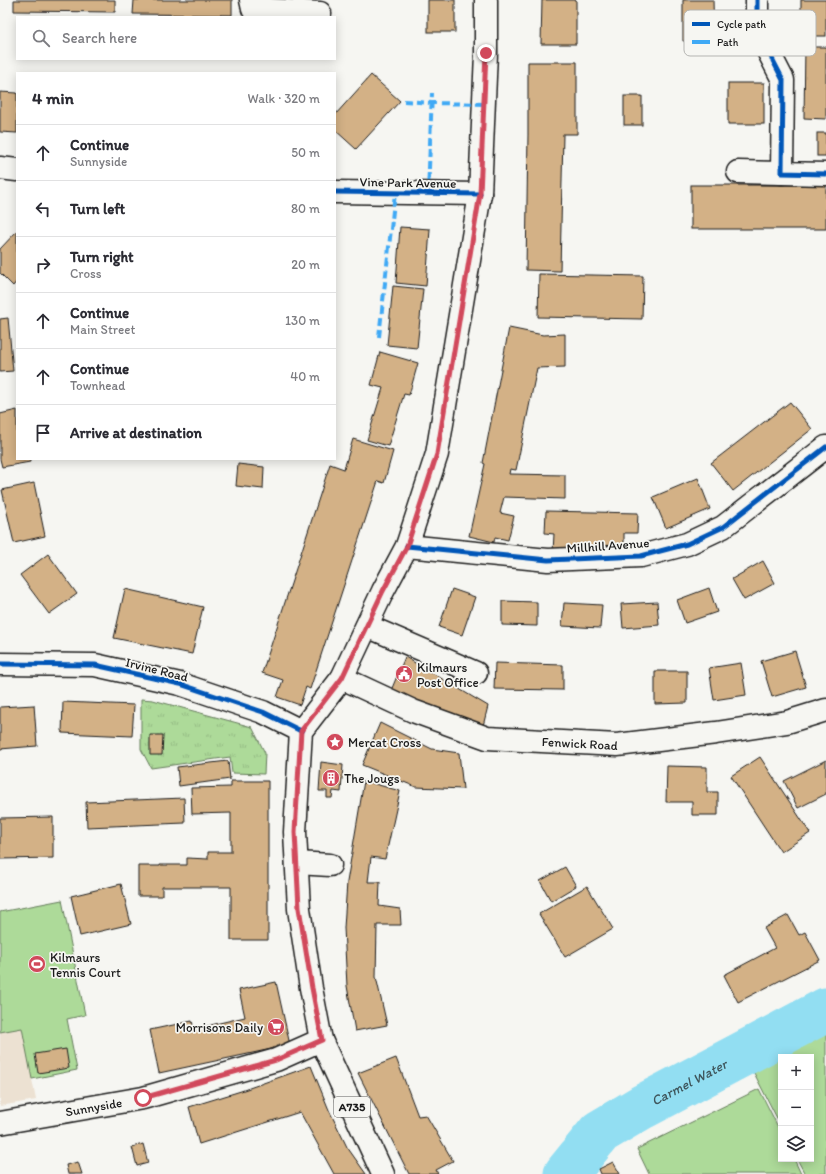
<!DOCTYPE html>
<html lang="en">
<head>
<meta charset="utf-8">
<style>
  :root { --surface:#fff; --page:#f2f2f3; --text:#2b2b33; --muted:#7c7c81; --line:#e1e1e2 }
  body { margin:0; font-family:Itim,sans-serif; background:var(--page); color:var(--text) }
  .controls { position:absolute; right:12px; bottom:12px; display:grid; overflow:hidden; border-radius:0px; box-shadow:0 2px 10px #0003 }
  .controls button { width:36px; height:36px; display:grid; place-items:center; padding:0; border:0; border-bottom:1px solid var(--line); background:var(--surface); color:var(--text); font:20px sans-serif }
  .stop { position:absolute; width:12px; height:12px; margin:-9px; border:3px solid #d1495b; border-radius:50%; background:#fff }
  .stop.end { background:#d1495b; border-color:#fff; box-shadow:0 1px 4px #0008 }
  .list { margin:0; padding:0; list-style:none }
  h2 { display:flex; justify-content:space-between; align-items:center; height:52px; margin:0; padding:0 16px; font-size:17px }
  h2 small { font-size:13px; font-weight:400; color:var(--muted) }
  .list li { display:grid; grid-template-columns:26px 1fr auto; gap:12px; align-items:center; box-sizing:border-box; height:56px; padding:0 16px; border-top:1px solid var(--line) }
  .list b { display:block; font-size:15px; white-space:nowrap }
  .list p { margin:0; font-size:13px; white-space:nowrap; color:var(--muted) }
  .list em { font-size:13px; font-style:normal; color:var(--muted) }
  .icon { flex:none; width:22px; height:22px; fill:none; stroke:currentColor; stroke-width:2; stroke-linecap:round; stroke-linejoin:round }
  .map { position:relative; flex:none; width:826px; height:1174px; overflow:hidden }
  .search { position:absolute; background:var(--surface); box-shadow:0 2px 10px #0003; left:16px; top:16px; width:320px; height:44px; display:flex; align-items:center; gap:10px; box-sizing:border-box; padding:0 14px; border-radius:0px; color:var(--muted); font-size:15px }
  .panel { position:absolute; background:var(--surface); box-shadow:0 2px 10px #0003; left:16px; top:72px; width:320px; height:388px; border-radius:0px }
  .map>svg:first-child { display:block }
</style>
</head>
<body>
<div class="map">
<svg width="826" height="1174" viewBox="0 0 826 1174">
  <defs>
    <pattern id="grass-tufts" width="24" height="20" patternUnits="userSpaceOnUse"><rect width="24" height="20" fill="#adda99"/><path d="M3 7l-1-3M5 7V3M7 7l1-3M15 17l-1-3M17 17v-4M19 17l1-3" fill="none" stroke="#94ba83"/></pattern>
  </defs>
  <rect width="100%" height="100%" fill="#f6f6f2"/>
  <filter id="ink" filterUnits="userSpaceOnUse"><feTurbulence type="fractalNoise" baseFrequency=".025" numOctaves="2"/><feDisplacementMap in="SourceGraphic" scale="8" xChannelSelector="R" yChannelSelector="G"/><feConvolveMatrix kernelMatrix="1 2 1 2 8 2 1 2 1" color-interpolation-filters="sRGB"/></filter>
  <g filter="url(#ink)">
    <path fill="#ece1d2" d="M22 1028 36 1100 0 1106V1032Z"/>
    <path fill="url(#grass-tufts)" stroke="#647b5a" d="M141 699 153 700 252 727 265 753 264 774 232 773 230 757 151 768 141 749Z"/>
    <g fill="#adda99" stroke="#647b5a">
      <path d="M62 900 85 1015 67 1019 77 1070 32 1079 22 1028 0 1032V912Z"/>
      <path d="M826 1024V1174H805L797 1159H811V1057H781V1126L752 1069Z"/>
      <path d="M759 1089 781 1133V1159H794L801 1174H649L637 1149Z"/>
    </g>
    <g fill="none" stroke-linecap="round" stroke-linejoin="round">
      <path stroke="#92def2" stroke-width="45" id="s1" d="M566 1174 600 1132 642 1107 826 1010"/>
    </g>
    <g fill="#d3b186" stroke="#1c1c1c">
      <path d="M14 0H115V12L14 11Z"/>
      <path d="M134 0H232V15L133 14Z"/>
      <rect x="428" y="0" width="27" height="32"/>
      <path d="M542 0H576V44H541Z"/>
      <path d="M683 0H713L714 41H683Z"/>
      <rect x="801" y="0" width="25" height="36"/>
      <path d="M805 47H826V119L804 118Z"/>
      <path d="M528 62H577V134H563L560 271 526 270 528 134Z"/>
      <path d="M371 75 400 101 356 149 335 130V115Z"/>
      <rect x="728" y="83" width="36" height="41"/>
      <path d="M0 92 17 93V133L0 132Z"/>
      <rect x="624" y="96" width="18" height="29"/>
      <rect x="817" y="133" width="9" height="23"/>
      <rect x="691" y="185" width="135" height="44"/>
      <path d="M400 227 430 229 426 286 396 283Z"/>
      <path d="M17 231V281L13 286 0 273V249Z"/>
      <path d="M539 274 643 276 642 319 538 317Z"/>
      <path d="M393 286 423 289 417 348 387 345Z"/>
      <path d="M8 318 13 371 0 372V319Z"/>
      <path d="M509 328 543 335 565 334V367L537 368 516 470 510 469 509 474 565 475V499L504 497 500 513 514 516 508 540 495 537 494 542 469 536 485 464 483 463Z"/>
      <path d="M380 352 418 363 409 395 404 394 388 446 367 440 383 388 371 385Z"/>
      <path d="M790 402 812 429 733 491 711 463Z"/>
      <path d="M17 410V459H30V462L2 467 0 459V414Z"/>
      <path d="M353 439 393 451 384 483 378 481 310 689 306 687 300 705 277 697 283 680 262 673 330 464 344 469Z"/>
      <path d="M238 464 264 467 263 489 236 486Z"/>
      <path d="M698 478 710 509 666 528 653 497Z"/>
      <path d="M34 483 45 536 14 543 2 490Z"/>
      <path d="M546 511 638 513 637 533H624V554L553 552 554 534 545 533Z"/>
      <path d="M48 554 77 594 49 614 20 575Z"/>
      <path d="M763 561 775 583 744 600 732 579Z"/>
      <path d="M709 588 717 612 685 623 677 600Z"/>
      <path d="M125 589 203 607 192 654 114 638Z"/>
      <path d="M452 589 475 597 462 635 439 627Z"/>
      <path d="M502 601 537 602V626L502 625Z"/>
      <path d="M657 602 659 625 623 628 621 604Z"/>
      <path d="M564 603 602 605 600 628 562 626Z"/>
      <path d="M795 651 806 687 772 697 761 661Z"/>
      <path d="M405 657 488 706 482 730 390 693Z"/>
      <path d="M495 663 563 665V690L494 689Z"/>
      <path d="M741 663 746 695 714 700 709 668Z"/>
      <path d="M655 671H687V703L655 704Z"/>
      <path d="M63 702 134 705 132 736 62 733Z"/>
      <path d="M34 705 37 746 0 749V707Z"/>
      <path d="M380 723 432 749 459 753 463 789 416 787 362 765Z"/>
      <path d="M150 735H163L162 755H150Z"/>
      <path d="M760 757 810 833 781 852 731 776Z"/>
      <path d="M826 760V794L798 808 784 781Z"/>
      <path d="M228 761 230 779 179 786 177 767Z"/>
      <path d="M321 762 343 765 341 792 333 791 332 798H327V791H319Z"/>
      <path d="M667 766 707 767V792H718V815H692V802H666Z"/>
      <path d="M231 781H268V940H231V887H162V896H138V866H160V865H187V858L208 859V852H231V813L192 814 191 788 231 787Z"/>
      <path d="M364 781 400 791 385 859 371 857 368 882H380L379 906 400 909 401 925H377L376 977 387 1025 355 1031 347 986 344 928 347 882Z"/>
      <path d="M184 798 185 823 87 827 86 802Z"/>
      <path d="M53 817V858L0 859V818Z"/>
      <path d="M565 867 576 886 551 901 540 881Z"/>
      <path d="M121 884 131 924 80 936 71 896Z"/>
      <path d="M587 886 613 929 565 957 539 914Z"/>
      <path d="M788 915 799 935 805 932 820 960 738 1002 724 975 775 948 764 928Z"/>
      <path d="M276 982 290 1045 159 1073 150 1030 192 1021 194 1029 245 1017 239 990Z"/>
      <path d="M66 1049 69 1068 38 1073 35 1054Z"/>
      <path d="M396 1058 418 1116 426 1115 453 1161 436 1170 438 1174H409L358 1073Z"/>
      <path d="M311 1066 329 1110 347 1147 366 1174H334L300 1112 199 1144 189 1107 241 1091Z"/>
      <path d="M143 1144 148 1163 137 1166 132 1147Z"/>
      <path d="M78 1162 82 1174H68L66 1165Z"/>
      <path d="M613 1162 620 1174H601L599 1169Z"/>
    </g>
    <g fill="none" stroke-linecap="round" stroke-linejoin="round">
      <defs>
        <g id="minor">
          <path d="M251 0 253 9 320 13"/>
          <path d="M757 0V23L765 45 783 80 782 173 826 174"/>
          <path d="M0 168 17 170"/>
          <path d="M738 172 782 173"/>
          <path d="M335 192 480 194"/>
          <path d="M407 546 548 560 641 556 687 544 723 527 826 447"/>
          <path d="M367 626 476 673"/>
          <path d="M0 664 95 665 180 684 263 712 301 731"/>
          <path d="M297 863 330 865"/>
        </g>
        <g id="major">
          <path id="s2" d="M342 678 413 711 487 738 617 745 716 733 787 722 826 710"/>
          <path id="s3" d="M0 1123 143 1098 276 1060 321 1040"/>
          <path d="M383 1174 321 1040 311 988 299 909 295 832 301 731 342 678 383 591 407 546 437 454 480 194 486 53V0"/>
        </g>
      </defs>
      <use href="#minor" stroke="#1c1c1c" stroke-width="25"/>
      <use href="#major" stroke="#1c1c1c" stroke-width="25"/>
      <use href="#minor" stroke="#f6f6f2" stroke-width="22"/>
      <use href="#major" stroke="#f6f6f2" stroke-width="22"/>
      <g stroke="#3fa9f5" stroke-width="4" stroke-dasharray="8 4" stroke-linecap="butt">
        <path d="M404 101 432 103 484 104"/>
        <path d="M428 193 432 93"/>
        <path d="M379 337 395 193"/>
      </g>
      <defs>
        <g id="cycleway">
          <path d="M757 0V23L765 45 783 80 782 173 826 174"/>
          <path d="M335 192 480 194"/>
          <path d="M407 546 548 560 641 556 687 544 723 527 826 447"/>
          <path d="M0 664 95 665 180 684 263 712 301 731"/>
        </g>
      </defs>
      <use href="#cycleway" stroke="#f6f6f2" stroke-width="8"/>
      <use href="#cycleway" stroke="#0057b8" stroke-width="5"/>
    </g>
  </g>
  <g fill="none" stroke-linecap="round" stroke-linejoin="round" filter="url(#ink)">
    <path stroke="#d1495b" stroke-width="5" d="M143 1098 276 1060 322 1040 312 988 299 908 295 832 301 731 342 678 383 591 407 546 437 454 480 194 486 53"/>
  </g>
  <defs>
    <symbol id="civic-disc" viewBox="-11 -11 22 22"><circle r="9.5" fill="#d1495b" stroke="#f6f6f2"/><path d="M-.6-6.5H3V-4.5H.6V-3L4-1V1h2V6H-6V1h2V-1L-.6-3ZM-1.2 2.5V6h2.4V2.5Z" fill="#fff"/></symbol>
    <symbol id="sight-disc" viewBox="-11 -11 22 22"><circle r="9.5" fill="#d1495b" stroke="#f6f6f2"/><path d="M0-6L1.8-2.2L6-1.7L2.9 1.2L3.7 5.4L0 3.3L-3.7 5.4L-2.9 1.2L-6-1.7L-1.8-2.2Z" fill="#fff"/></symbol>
    <symbol id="building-disc" viewBox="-11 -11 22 22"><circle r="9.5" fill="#d1495b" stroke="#f6f6f2"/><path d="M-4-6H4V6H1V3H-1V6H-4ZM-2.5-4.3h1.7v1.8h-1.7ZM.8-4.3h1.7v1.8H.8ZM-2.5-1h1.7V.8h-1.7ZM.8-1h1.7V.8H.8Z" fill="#fff"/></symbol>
    <symbol id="stadium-disc" viewBox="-11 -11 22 22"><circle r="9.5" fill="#d1495b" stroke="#f6f6f2"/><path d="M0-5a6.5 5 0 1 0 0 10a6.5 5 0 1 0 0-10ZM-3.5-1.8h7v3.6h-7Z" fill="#fff"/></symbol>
    <symbol id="supermarket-disc" viewBox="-11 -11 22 22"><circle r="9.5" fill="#d1495b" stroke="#f6f6f2"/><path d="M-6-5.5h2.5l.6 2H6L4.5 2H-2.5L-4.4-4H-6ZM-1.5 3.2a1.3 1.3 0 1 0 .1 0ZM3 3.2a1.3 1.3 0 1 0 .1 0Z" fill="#fff"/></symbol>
  </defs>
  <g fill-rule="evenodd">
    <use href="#civic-disc" x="394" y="664" width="20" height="20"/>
    <use href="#sight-disc" x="325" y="732" width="20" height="20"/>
    <use href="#building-disc" x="321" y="768" width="20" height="20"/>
    <use href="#stadium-disc" x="27" y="954" width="20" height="20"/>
    <use href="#supermarket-disc" x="266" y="1017" width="20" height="20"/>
  </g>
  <g text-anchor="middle" stroke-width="3.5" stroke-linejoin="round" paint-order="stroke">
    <rect fill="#f6f6f2" stroke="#5d5d5c" stroke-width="1" x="334" y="1097" width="36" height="20" rx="3"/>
    <g font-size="12" font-weight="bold" fill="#1c1c1c">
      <text x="352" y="1111">A735</text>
    </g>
    <g font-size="13" fill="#1c1c1c" stroke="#f6f6f2">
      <text transform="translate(408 182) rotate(1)" y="5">Vine Park Avenue</text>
      <text transform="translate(608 545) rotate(-4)" y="5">Millhill Avenue</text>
      <text transform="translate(157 669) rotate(14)" y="5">Irvine Road</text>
      <text dy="5" stroke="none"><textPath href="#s2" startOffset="250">Fenwick Road</textPath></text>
      <text dy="5" stroke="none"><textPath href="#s3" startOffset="95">Sunnyside</textPath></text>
    </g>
    <g font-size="13" fill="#1c1c1c" stroke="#f6f6f2" text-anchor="start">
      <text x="417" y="672">Kilmaurs<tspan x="417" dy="15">Post Office</tspan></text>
      <text x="348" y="747">Mercat Cross</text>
      <text x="344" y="783">The Jougs</text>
      <text x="50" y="962">Kilmaurs<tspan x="50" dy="15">Tennis Court</tspan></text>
      <text x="263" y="1032" text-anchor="end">Morrisons Daily</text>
    </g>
    <g font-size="14" font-style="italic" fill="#3f565c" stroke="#f6f6f2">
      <text dy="5" stroke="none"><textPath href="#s1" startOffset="156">Carmel Water</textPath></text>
    </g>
  </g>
  <rect x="684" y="10" width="132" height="46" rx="6" fill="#f6f6f2" stroke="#b5b5b2" stroke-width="1"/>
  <rect x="692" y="22" width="18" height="4" fill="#0057b8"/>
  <rect x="692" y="40" width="18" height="4" fill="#3fa9f5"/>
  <g font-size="11" fill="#1c1c1c">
    <text x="717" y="28">Cycle path</text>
    <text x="717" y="46">Path</text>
  </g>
</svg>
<div class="controls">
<button>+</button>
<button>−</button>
<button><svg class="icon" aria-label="layers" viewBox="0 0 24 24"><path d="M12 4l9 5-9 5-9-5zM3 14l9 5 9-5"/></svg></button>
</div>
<div class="stop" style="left:143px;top:1098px"></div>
<div class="stop end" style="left:486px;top:53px"></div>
<div class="search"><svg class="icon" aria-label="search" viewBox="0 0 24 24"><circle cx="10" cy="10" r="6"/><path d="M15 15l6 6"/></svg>Search here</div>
<section class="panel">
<h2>4 min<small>Walk · 320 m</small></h2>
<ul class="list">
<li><svg class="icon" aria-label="ahead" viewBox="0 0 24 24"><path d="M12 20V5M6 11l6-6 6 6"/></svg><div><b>Continue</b><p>Sunnyside</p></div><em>50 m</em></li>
<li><svg class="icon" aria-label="left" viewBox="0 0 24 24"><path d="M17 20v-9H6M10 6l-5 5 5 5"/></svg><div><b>Turn left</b></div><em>80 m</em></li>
<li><svg class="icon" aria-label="right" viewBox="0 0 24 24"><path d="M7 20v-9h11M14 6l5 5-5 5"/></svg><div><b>Turn right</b><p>Cross</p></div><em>20 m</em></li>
<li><svg class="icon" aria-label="ahead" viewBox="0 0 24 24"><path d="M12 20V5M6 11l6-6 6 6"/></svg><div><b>Continue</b><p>Main Street</p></div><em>130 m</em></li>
<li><svg class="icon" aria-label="ahead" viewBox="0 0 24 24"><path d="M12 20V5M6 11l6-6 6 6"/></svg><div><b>Continue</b><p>Townhead</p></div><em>40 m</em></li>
<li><svg class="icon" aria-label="arrive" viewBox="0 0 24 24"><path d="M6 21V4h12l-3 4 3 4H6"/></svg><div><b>Arrive at destination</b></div></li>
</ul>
</section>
</div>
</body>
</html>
